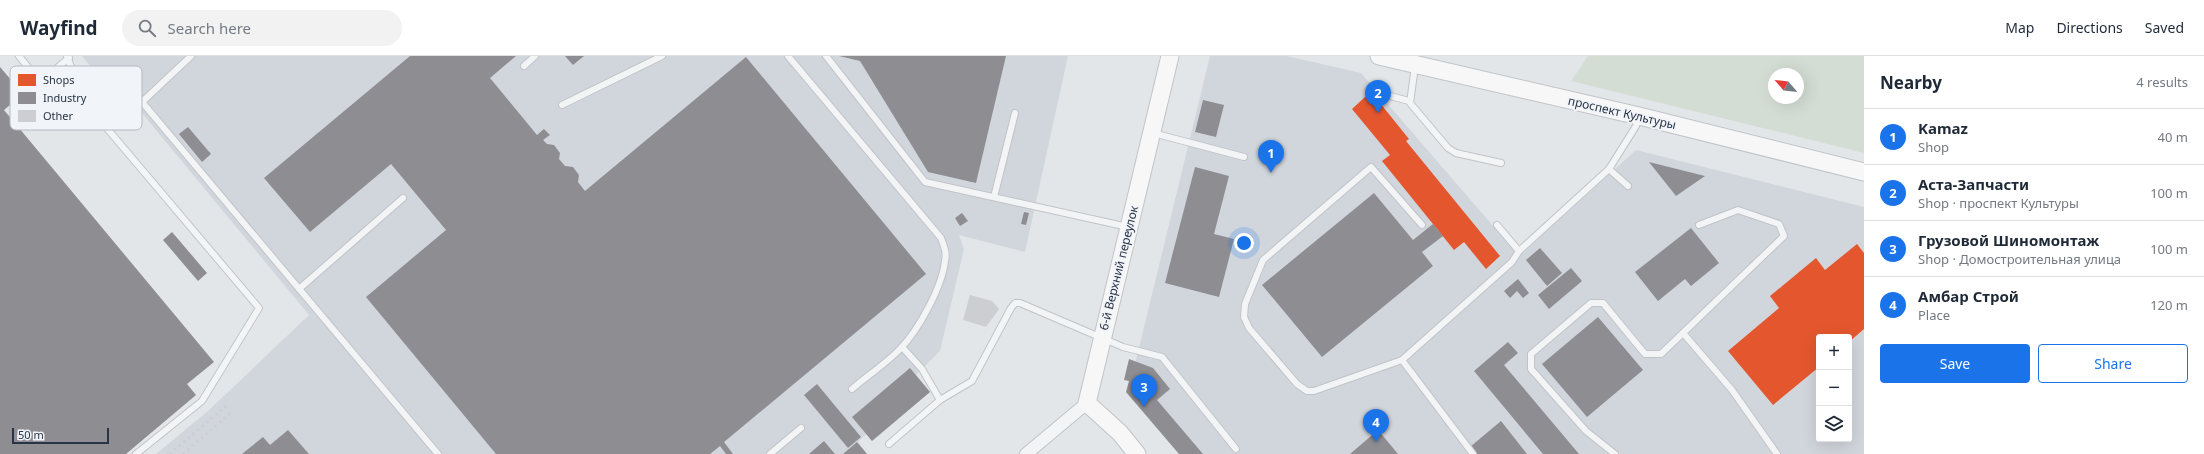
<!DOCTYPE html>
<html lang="en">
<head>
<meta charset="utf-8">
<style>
  :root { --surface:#fff; --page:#f2f2f3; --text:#1f2937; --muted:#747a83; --line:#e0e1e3; --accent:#1a73e8 }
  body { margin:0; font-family:"Noto Sans",sans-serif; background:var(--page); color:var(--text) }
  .controls { position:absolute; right:12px; bottom:12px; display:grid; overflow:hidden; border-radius:4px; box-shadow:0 4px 16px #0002 }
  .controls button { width:36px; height:36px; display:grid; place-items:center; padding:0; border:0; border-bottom:1px solid var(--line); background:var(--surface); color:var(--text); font:20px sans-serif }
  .compass { position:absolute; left:1768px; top:12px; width:36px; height:36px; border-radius:50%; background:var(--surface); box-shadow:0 4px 16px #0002; rotate:298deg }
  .scale { position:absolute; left:12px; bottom:10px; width:97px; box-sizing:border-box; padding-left:4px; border:2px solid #283345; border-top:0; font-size:11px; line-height:14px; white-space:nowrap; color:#283345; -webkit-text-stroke:3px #f1f4f8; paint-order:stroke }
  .you { position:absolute; left:1244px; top:187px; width:14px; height:14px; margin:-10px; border:3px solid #fff; border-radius:50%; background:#1a73e8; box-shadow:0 0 0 6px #1a73e833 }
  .badge { display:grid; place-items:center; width:26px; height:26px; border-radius:50%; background:var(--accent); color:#fff; font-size:13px; font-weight:700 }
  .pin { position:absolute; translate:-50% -33px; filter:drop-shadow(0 1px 2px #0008) }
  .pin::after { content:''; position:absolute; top:21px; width:14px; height:12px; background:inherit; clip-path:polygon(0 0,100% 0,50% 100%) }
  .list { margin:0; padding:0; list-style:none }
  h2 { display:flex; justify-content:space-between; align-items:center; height:52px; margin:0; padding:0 16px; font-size:17px }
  h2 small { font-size:13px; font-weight:400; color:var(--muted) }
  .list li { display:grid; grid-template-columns:26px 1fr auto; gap:12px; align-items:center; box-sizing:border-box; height:56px; padding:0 16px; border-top:1px solid var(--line) }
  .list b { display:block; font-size:15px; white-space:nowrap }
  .list p { margin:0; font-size:13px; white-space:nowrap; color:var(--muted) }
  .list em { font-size:13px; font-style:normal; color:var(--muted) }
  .actions { display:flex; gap:8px; padding:12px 16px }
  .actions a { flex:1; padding:9px 0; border:1px solid var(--accent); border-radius:4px; text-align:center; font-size:14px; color:var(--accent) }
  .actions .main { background:var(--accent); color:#fff }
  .icon { flex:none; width:22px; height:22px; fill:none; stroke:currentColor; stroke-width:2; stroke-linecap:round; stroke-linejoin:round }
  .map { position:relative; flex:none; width:1864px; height:398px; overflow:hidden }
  header { display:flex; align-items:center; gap:24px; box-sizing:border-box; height:56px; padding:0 20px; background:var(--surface); border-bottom:1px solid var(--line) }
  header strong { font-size:19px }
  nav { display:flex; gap:22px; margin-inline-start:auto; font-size:14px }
  .search { width:280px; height:36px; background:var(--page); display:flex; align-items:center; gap:10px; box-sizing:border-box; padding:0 14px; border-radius:22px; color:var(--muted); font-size:15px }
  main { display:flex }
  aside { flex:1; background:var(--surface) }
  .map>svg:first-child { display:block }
</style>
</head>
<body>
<header>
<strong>Wayfind</strong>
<div class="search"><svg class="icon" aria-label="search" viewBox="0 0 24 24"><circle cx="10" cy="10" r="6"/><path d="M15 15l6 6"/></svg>Search here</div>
<nav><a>Map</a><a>Directions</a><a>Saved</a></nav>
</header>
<main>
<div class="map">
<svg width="1864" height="398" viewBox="0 0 1864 398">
  <rect width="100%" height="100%" fill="#e3e6e9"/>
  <g fill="#d1d6dc" fill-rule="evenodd">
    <path d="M82 0H1068L1025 196 959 179 964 193 940 295 916 319 930 336 872 385 866 378 858 386 867 398H156L208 355 309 259 132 45 123 50Z"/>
    <path d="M1210 0H1287L1361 17 1519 200 1636 94 1864 151V398H1179L1128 337ZM1819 281H1849V383H1819Z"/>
  </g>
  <path fill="#d4ddd4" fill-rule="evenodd" d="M1588 0H1864V97L1571 25ZM1774 18H1798V42H1774Z"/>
  <g fill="#e4572e">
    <path d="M1365 41 1376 42 1409 83 1406 85 1500 200 1486 213 1464 186 1454 194 1382 105 1390 99 1352 53Z"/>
    <path d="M1857 188 1864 197V273L1849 286V281H1819V311L1773 349 1728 295 1779 252 1770 240 1816 202 1825 214Z"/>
  </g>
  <g fill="#8d8d92">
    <path d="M410 0H516L490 22 537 79 544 73 550 79 543 84 547 88 554 89 560 97 559 103 565 110 573 111 579 119 578 126 585 135 746 1 926 218 724 386 733 398H726L720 390 710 398H496L366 241 446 174 391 108 310 176 264 122Z"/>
    <path d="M565 0H584L573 9Z"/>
    <path d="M839 0H1006L976 127 928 116 860 5Z"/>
    <path d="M0 11 23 38 4 54 214 306 187 328 196 339 126 398H0Z"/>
    <path d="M1203 44 1224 49 1216 81 1195 76Z"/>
    <path d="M188 71 211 98 202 106 179 78Z"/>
    <path d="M1649 106 1705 120 1676 140Z"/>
    <path d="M1195 111 1229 120 1214 178 1234 183 1219 241 1165 227Z"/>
    <path d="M1374 137 1413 184 1433 168 1443 180 1422 196 1433 210 1322 301 1262 229Z"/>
    <path d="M1024 156 1029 157 1026 169 1021 168Z"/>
    <path d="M962 157 968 165 960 170 955 162Z"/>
    <path d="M1691 172 1719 207 1691 230 1685 223 1658 245 1635 216Z"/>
    <path d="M172 176 207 217 198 225 163 184Z"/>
    <path d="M1540 192 1562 217 1547 230 1526 204Z"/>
    <path d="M1571 212 1582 225 1549 253 1538 239Z"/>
    <path d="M1518 223 1529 237 1523 242 1517 235 1510 242 1504 235Z"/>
    <path d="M1598 261 1643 314 1587 361 1542 308Z"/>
    <path d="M1508 286 1518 297 1504 309 1579 398H1543L1474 315Z"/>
    <path d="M1129 303 1153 312 1170 333 1157 344 1203 398H1179L1126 336 1129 325 1124 324Z"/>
    <path d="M910 312 930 336 872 385 852 361Z"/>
    <path d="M817 328 861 381 848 392 804 339Z"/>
    <path d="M1501 365 1527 398H1476L1470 391Z"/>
    <path d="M288 374 309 398H242L263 381 270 389Z"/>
    <path d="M1378 374 1398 398H1350Z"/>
    <path d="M824 385 835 398H809Z"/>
    <path d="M857 386 867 398H843Z"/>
  </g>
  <path fill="#ccced1" d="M970 239 992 245 999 253 986 271 963 264Z"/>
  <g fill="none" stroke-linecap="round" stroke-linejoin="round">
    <defs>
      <g id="lane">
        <path d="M19 0 40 26 69 2"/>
        <path d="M67 0 83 44 259 252 202 345 136 398"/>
        <path d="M191 0 142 46 438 398"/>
        <path d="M788 0 941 182C944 190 947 197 945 205 942 231 919 273 901 292 887 307 868 319 852 333"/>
        <path d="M826 0 925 126 1128 171"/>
        <path d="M524 10 535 0"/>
        <path d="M1415 10 1410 47 1448 92 1456 97 1501 107"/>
        <path d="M1372 35 1409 45"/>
        <path d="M562 49 662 0"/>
        <path d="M1153 77 1244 101"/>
        <path d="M1609 113 1628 130"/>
        <path d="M994 141 1015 57"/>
        <path d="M1497 169 1519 195"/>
        <path d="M299 233 403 142"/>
        <path d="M1683 277 1732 334 1777 398"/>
        <path d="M902 291 922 313 940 344"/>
        <path d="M1402 304 1314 335H1307L1297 328 1249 272 1244 261 1245 248 1263 204 1371 111 1422 169"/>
        <path d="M889 388 940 344 972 325 1011 252 1015 247H1020L1123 291 1162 301 1236 393"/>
        <path d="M770 398 801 372"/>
        <path d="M1473 398 1402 304 1512 206 1519 195 1609 113 1636 70 1638 62"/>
        <path d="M1615 398 1586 375 1531 313V298L1591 247H1603L1645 298H1661L1784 180 1779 168 1738 154 1699 169"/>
      </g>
      <path id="street" d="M1026 398 1087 347"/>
      <g id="secondary">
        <path d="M1379 0 1639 60 1864 116"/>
        <path d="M1137 398 1120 377 1087 347 1170 0"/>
      </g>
    </defs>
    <use href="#lane" stroke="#c1c4c7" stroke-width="8"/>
    <use href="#street" stroke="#c1c4c7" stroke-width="14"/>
    <use href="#secondary" stroke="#c1c4c7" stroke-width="19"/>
    <use href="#lane" stroke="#f3f4f6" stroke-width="6"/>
    <use href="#street" stroke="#f3f4f6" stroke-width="12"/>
    <use href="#secondary" stroke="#f7f7f7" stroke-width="17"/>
    <g stroke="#ccced0" stroke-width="3" stroke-dasharray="2 4" stroke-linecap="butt">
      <path d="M170 398 227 349"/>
      <path d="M183 398 232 356"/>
    </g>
  </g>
  <g text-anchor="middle" stroke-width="4" stroke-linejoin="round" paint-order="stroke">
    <g font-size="12" fill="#283345" stroke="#f1f4f8">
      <text transform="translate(1622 57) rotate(13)" y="4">проспект Культуры</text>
      <text transform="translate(1119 212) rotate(-76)" y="4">6-й Верхний переулок</text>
    </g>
  </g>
  <rect x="10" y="10" width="132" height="64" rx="6" fill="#f1f4f8" stroke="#b5bac2" stroke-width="1"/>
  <rect x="18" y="18" width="18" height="12" fill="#e4572e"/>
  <rect x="18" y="36" width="18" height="12" fill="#8d8d92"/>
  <rect x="18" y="54" width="18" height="12" fill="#ccced1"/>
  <g font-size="11" fill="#283345">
    <text x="43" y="28">Shops</text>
    <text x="43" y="46">Industry</text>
    <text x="43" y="64">Other</text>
  </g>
</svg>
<div class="controls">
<button>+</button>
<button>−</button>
<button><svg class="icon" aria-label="layers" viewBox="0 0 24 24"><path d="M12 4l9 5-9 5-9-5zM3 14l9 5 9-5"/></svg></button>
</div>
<svg class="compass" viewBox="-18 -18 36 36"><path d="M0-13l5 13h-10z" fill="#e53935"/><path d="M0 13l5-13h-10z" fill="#747a83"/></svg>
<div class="scale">50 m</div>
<div class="you"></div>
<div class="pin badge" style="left:1271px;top:117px">1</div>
<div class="pin badge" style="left:1378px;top:57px">2</div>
<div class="pin badge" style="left:1144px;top:351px">3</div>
<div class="pin badge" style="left:1376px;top:386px">4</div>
</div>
<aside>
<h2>Nearby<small>4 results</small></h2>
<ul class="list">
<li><span class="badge">1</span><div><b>Kamaz</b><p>Shop</p></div><em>40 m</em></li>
<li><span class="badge">2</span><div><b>Аста-Запчасти</b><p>Shop · проспект Культуры</p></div><em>100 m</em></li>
<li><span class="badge">3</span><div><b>Грузовой Шиномонтаж</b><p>Shop · Домостроительная улица</p></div><em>100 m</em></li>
<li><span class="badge">4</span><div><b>Амбар Строй</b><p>Place</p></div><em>120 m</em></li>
</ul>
<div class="actions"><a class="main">Save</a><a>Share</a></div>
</aside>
</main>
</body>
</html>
